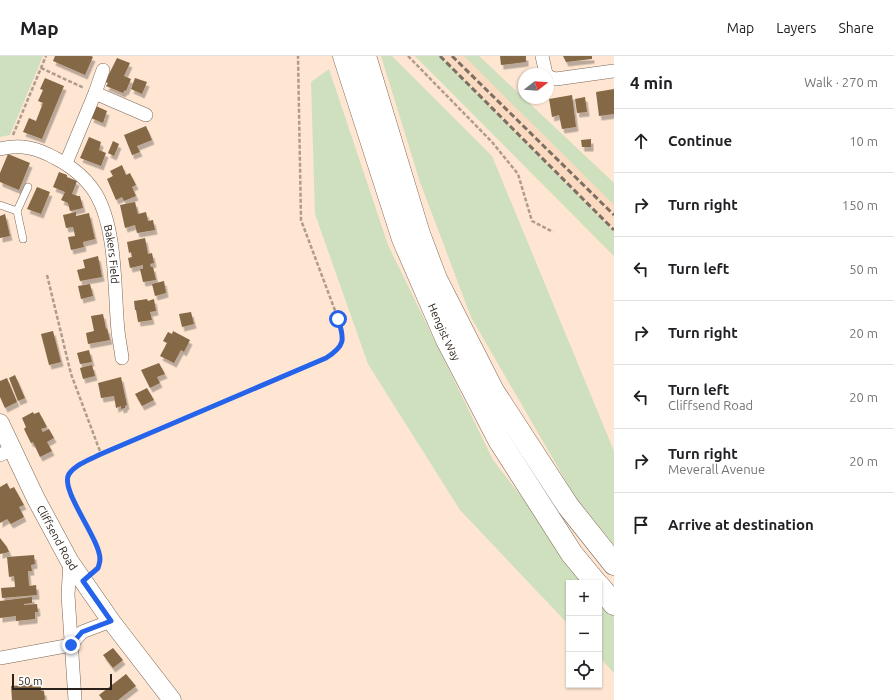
<!DOCTYPE html>
<html lang="en">
<head>
<meta charset="utf-8">
<style>
  :root { --surface:#fff; --page:#f6f6f6; --text:#202124; --muted:#757577; --line:#e0e0e0 }
  body { margin:0; font-family:Ubuntu,sans-serif; background:var(--page); color:var(--text) }
  .controls { position:absolute; right:12px; bottom:12px; display:grid; overflow:hidden; border-radius:0px; box-shadow:0 1px 3px #0004 }
  .controls button { width:36px; height:36px; display:grid; place-items:center; padding:0; border:0; border-bottom:1px solid var(--line); background:var(--surface); color:var(--text); font:20px sans-serif }
  .compass { position:absolute; left:518px; top:12px; width:36px; height:36px; border-radius:50%; background:var(--surface); box-shadow:0 1px 3px #0004; rotate:73deg }
  .scale { position:absolute; left:12px; bottom:10px; width:100px; box-sizing:border-box; padding-left:4px; border:2px solid #2a211a; border-top:0; font-size:11px; line-height:14px; white-space:nowrap; color:#2a211a; -webkit-text-stroke:3px #fff; paint-order:stroke }
  .stop { position:absolute; width:12px; height:12px; margin:-9px; border:3px solid #2563eb; border-radius:50%; background:#fff }
  .stop.end { background:#2563eb; border-color:#fff; box-shadow:0 1px 4px #0008 }
  .list { margin:0; padding:0; list-style:none }
  h2 { display:flex; justify-content:space-between; align-items:center; height:52px; margin:0; padding:0 16px; font-size:17px }
  h2 small { font-size:13px; font-weight:400; color:var(--muted) }
  .list li { display:grid; grid-template-columns:26px 1fr auto; gap:12px; align-items:center; box-sizing:border-box; height:64px; padding:0 16px; border-top:1px solid var(--line) }
  .list b { display:block; font-size:15px; white-space:nowrap }
  .list p { margin:0; font-size:13px; white-space:nowrap; color:var(--muted) }
  .list em { font-size:13px; font-style:normal; color:var(--muted) }
  .icon { flex:none; width:22px; height:22px; fill:none; stroke:currentColor; stroke-width:2; stroke-linecap:round; stroke-linejoin:round }
  .map { position:relative; flex:none; width:614px; height:644px; overflow:hidden }
  header { display:flex; align-items:center; gap:24px; box-sizing:border-box; height:56px; padding:0 20px; background:var(--surface); border-bottom:1px solid var(--line) }
  header strong { font-size:19px }
  nav { display:flex; gap:22px; margin-inline-start:auto; font-size:14px }
  main { display:flex }
  aside { flex:1; background:var(--surface) }
  .map>svg:first-child { display:block }
</style>
</head>
<body>
<header>
<strong>Map</strong>
<nav><a>Map</a><a>Layers</a><a>Share</a></nav>
</header>
<main>
<div class="map">
<svg width="614" height="644" viewBox="0 0 614 644">
  <defs>
    <filter id="shadow"><feDropShadow dx="2.5" dy="4.5" stdDeviation="0" flood-color="#0004"/></filter>
  </defs>
  <rect width="100%" height="100%" fill="#fee6d2"/>
  <path fill="#fadbc2" d="M415 0H479L614 127V200Z"/>
  <g fill="#cee0be">
    <path d="M0 0H43L10 79 0 81Z"/>
    <path d="M381 0H392L492 100 614 395V489L574 439 471 261 420 126Z"/>
    <path d="M415 0H440L614 176V200Z"/>
    <path d="M464 0H479L614 127V149Z"/>
    <path d="M329 13 388 189 493 404 588 527H569V569L460 454 368 308 315 158 311 26Z"/>
    <path d="M599 542 614 561V617L599 601Z"/>
  </g>
  <g fill="#856744" filter="url(#shadow)">
    <path d="M55 0H91L93 1 85 19 53 5Z"/>
    <path d="M500 0H526V6L501 9Z"/>
    <path d="M563 0H592V3L566 6Z"/>
    <path d="M117 2 130 7 124 20 131 23 126 35 125 34 123 37 106 30 108 27 105 26Z"/>
    <path d="M45 22 64 30 42 83 23 76 29 62 36 65 43 47 38 45 43 34 40 33Z"/>
    <path d="M135 22 147 26 142 38 131 33Z"/>
    <path d="M614 33V58L599 60 596 36Z"/>
    <path d="M572 39 576 71 562 73 559 59 552 61 549 43Z"/>
    <path d="M585 41 587 56 577 57 575 43Z"/>
    <path d="M96 50 107 55 103 67 91 62Z"/>
    <path d="M146 70 152 84 137 90 140 96 132 99 124 79Z"/>
    <path d="M89 81 101 86 99 94 106 97 101 110 80 102Z"/>
    <path d="M591 83V91H582L581 84Z"/>
    <path d="M113 85 119 88 114 100 108 97Z"/>
    <path d="M8 98 30 107 19 134 0 126V117Z"/>
    <path d="M122 109 126 119 130 117 136 129 132 131 136 140 124 145 122 141 116 144 107 123 113 120 110 115Z"/>
    <path d="M59 116 67 119V121L77 125 72 138 78 140H80L83 152 70 155 68 147 61 144 65 136 53 131Z"/>
    <path d="M37 131 50 136 41 158 27 153Z"/>
    <path d="M135 146 138 158 146 156 148 165 153 164 155 174 137 177 135 169 125 172 120 149Z"/>
    <path d="M76 156V160L89 157 95 183 83 186 84 191 71 194 68 181 75 180 74 175 73 171 66 172 63 159Z"/>
    <path d="M5 158 10 180 0 182V160Z"/>
    <path d="M145 182 148 198 152 197 154 207 150 208 151 211H153L156 224 143 226 140 213H143V209L130 212 128 202 132 201 131 196 129 197 127 186Z"/>
    <path d="M98 200 102 221 80 225 77 214 85 212 83 204Z"/>
    <path d="M164 225 166 237 155 240 152 228Z"/>
    <path d="M90 228 93 240 81 243 78 230Z"/>
    <path d="M147 243 148 245 154 243 156 255 150 256 152 264 138 266 136 254H135L134 245Z"/>
    <path d="M191 256 194 268 182 271 179 258Z"/>
    <path d="M103 258 106 273 107 272 110 284 88 288 86 277 94 275 91 260Z"/>
    <path d="M53 275 61 306 49 309 41 278Z"/>
    <path d="M173 275 190 284 184 296 181 294 174 307 160 300 167 287 163 285 168 276 172 278Z"/>
    <path d="M89 294 92 306 80 308 77 297Z"/>
    <path d="M159 307 165 318 157 321 160 327 150 332 141 314Z"/>
    <path d="M92 309 95 320 83 323 80 312Z"/>
    <path d="M15 319 25 342 18 345 9 322Z"/>
    <path d="M121 321 127 349 125 350V352L121 353V350L116 352 114 340 101 342 98 327Z"/>
    <path d="M7 322 17 346 5 352 0 341V325Z"/>
    <path d="M147 332 154 344 142 350 135 338Z"/>
    <path d="M33 356 34 358 39 356 47 371 41 373 43 376 49 373 54 382 47 386 52 395 40 401 33 386 31 387 24 373 26 371 22 362Z"/>
    <path d="M7 427 10 433 14 431 24 449 19 451 24 461 11 468 7 463 0 467V431Z"/>
    <path d="M0 482 7 491 9 496 0 498Z"/>
    <path d="M34 499 35 508 31 509 32 515H28L29 530 36 529 37 539 2 542 1 532 15 531 14 520 9 521 7 501Z"/>
    <path d="M32 541V547L24 548V549L37 548 38 556H35V563L16 565V560L0 562V545Z"/>
    <path d="M113 592 123 604 113 612 103 599Z"/>
    <path d="M126 618 136 630 118 644H103L99 639Z"/>
    <path d="M41 628V635H44L45 643 44 644H12L11 630Z"/>
  </g>
  <g fill="none" stroke-linecap="round" stroke-linejoin="round">
    <defs>
      <g id="lane">
        <path d="M0 149 17 155"/>
        <path d="M23 183 17 155 28 131"/>
      </g>
      <g id="street">
        <path d="M542 0 546 18"/>
        <path d="M548 20 552 22 556 23 614 15"/>
        <path d="M95 37 146 59"/>
        <path id="s1" d="M0 93C21 88 37 92 55 102 71 110 86 122 96 138 117 174 114 234 118 275 119 284 121 293 122 302"/>
        <path d="M66 107 95 37 103 14"/>
        <path d="M0 399 11 394"/>
        <path d="M70 506 68 539 75 644"/>
        <path d="M0 602 71 589 82 576 111 565"/>
      </g>
      <g id="secondary">
        <path id="s2" d="M0 367 36 443 70 506 111 565 172 644"/>
      </g>
      <g id="highway">
        <path id="s3" d="M344 0 403 183 447 284 499 384 572 498 596 527"/>
        <path d="M365 0 419 178 436 223 493 335 568 450 614 508"/>
        <path d="M599 530 614 548"/>
      </g>
    </defs>
    <use href="#lane" stroke="#7b6655" stroke-width="8"/>
    <use href="#street" stroke="#7b6655" stroke-width="14"/>
    <use href="#secondary" stroke="#7b6655" stroke-width="19"/>
    <use href="#highway" stroke="#7b6655" stroke-width="23"/>
    <g stroke="#ae9c8d" stroke-width="2.5" stroke-dasharray="4 2" stroke-linecap="butt">
      <path d="M408 0 492 86 518 118 532 165 553 176"/>
      <path d="M41 12 84 32"/>
      <path d="M13 79 46 0"/>
      <path d="M47 219 71 318 101 398"/>
      <path d="M94 516C116 495 56 438 70 417 76 408 91 403 101 398L326 302C340 293 342 291 342 273L301 164 298 0"/>
    </g>
    <use href="#lane" stroke="#fff" stroke-width="7"/>
    <use href="#street" stroke="#fff" stroke-width="13"/>
    <use href="#secondary" stroke="#fff" stroke-width="18"/>
    <use href="#highway" stroke="#fff" stroke-width="22"/>
    <g stroke="#7d6e62" stroke-width="3" stroke-dasharray="6 3" stroke-linecap="butt">
      <path d="M440 0 614 174"/>
      <path d="M452 0 614 159"/>
    </g>
  </g>
  <g fill="none" stroke-linecap="round" stroke-linejoin="round">
    <path stroke="#2563eb" stroke-width="5" d="M71 589 82 576 111 565 83 525 98 512C99 509 100 506 100 503 100 483 59 433 69 418 76 408 91 403 101 398L326 302C345 290 345 284 338 263"/>
  </g>
  <g text-anchor="middle" stroke-width="4" stroke-linejoin="round" paint-order="stroke">
    <g font-size="11" fill="#2a211a" stroke="#fff">
      <text dy="4" stroke="none"><textPath href="#s1" startOffset="175">Bakers Field</textPath></text>
      <text dy="4" stroke="none"><textPath href="#s3" startOffset="294">Hengist Way</textPath></text>
      <text dy="4" stroke="none"><textPath href="#s2" startOffset="128">Cliffsend Road</textPath></text>
    </g>
  </g>
</svg>
<div class="controls">
<button>+</button>
<button>−</button>
<button><svg class="icon" aria-label="locate" viewBox="0 0 24 24"><circle cx="12" cy="12" r="6"/><path d="M12 2v4M12 18v4M2 12h4M18 12h4"/></svg></button>
</div>
<svg class="compass" viewBox="-18 -18 36 36"><path d="M0-13l5 13h-10z" fill="#e53935"/><path d="M0 13l5-13h-10z" fill="#757577"/></svg>
<div class="scale">50 m</div>
<div class="stop" style="left:338px;top:263px"></div>
<div class="stop end" style="left:71px;top:589px"></div>
</div>
<aside>
<h2>4 min<small>Walk · 270 m</small></h2>
<ul class="list">
<li><svg class="icon" aria-label="ahead" viewBox="0 0 24 24"><path d="M12 20V5M6 11l6-6 6 6"/></svg><div><b>Continue</b></div><em>10 m</em></li>
<li><svg class="icon" aria-label="right" viewBox="0 0 24 24"><path d="M7 20v-9h11M14 6l5 5-5 5"/></svg><div><b>Turn right</b></div><em>150 m</em></li>
<li><svg class="icon" aria-label="left" viewBox="0 0 24 24"><path d="M17 20v-9H6M10 6l-5 5 5 5"/></svg><div><b>Turn left</b></div><em>50 m</em></li>
<li><svg class="icon" aria-label="right" viewBox="0 0 24 24"><path d="M7 20v-9h11M14 6l5 5-5 5"/></svg><div><b>Turn right</b></div><em>20 m</em></li>
<li><svg class="icon" aria-label="left" viewBox="0 0 24 24"><path d="M17 20v-9H6M10 6l-5 5 5 5"/></svg><div><b>Turn left</b><p>Cliffsend Road</p></div><em>20 m</em></li>
<li><svg class="icon" aria-label="right" viewBox="0 0 24 24"><path d="M7 20v-9h11M14 6l5 5-5 5"/></svg><div><b>Turn right</b><p>Meverall Avenue</p></div><em>20 m</em></li>
<li><svg class="icon" aria-label="arrive" viewBox="0 0 24 24"><path d="M6 21V4h12l-3 4 3 4H6"/></svg><div><b>Arrive at destination</b></div></li>
</ul>
</aside>
</main>
</body>
</html>
